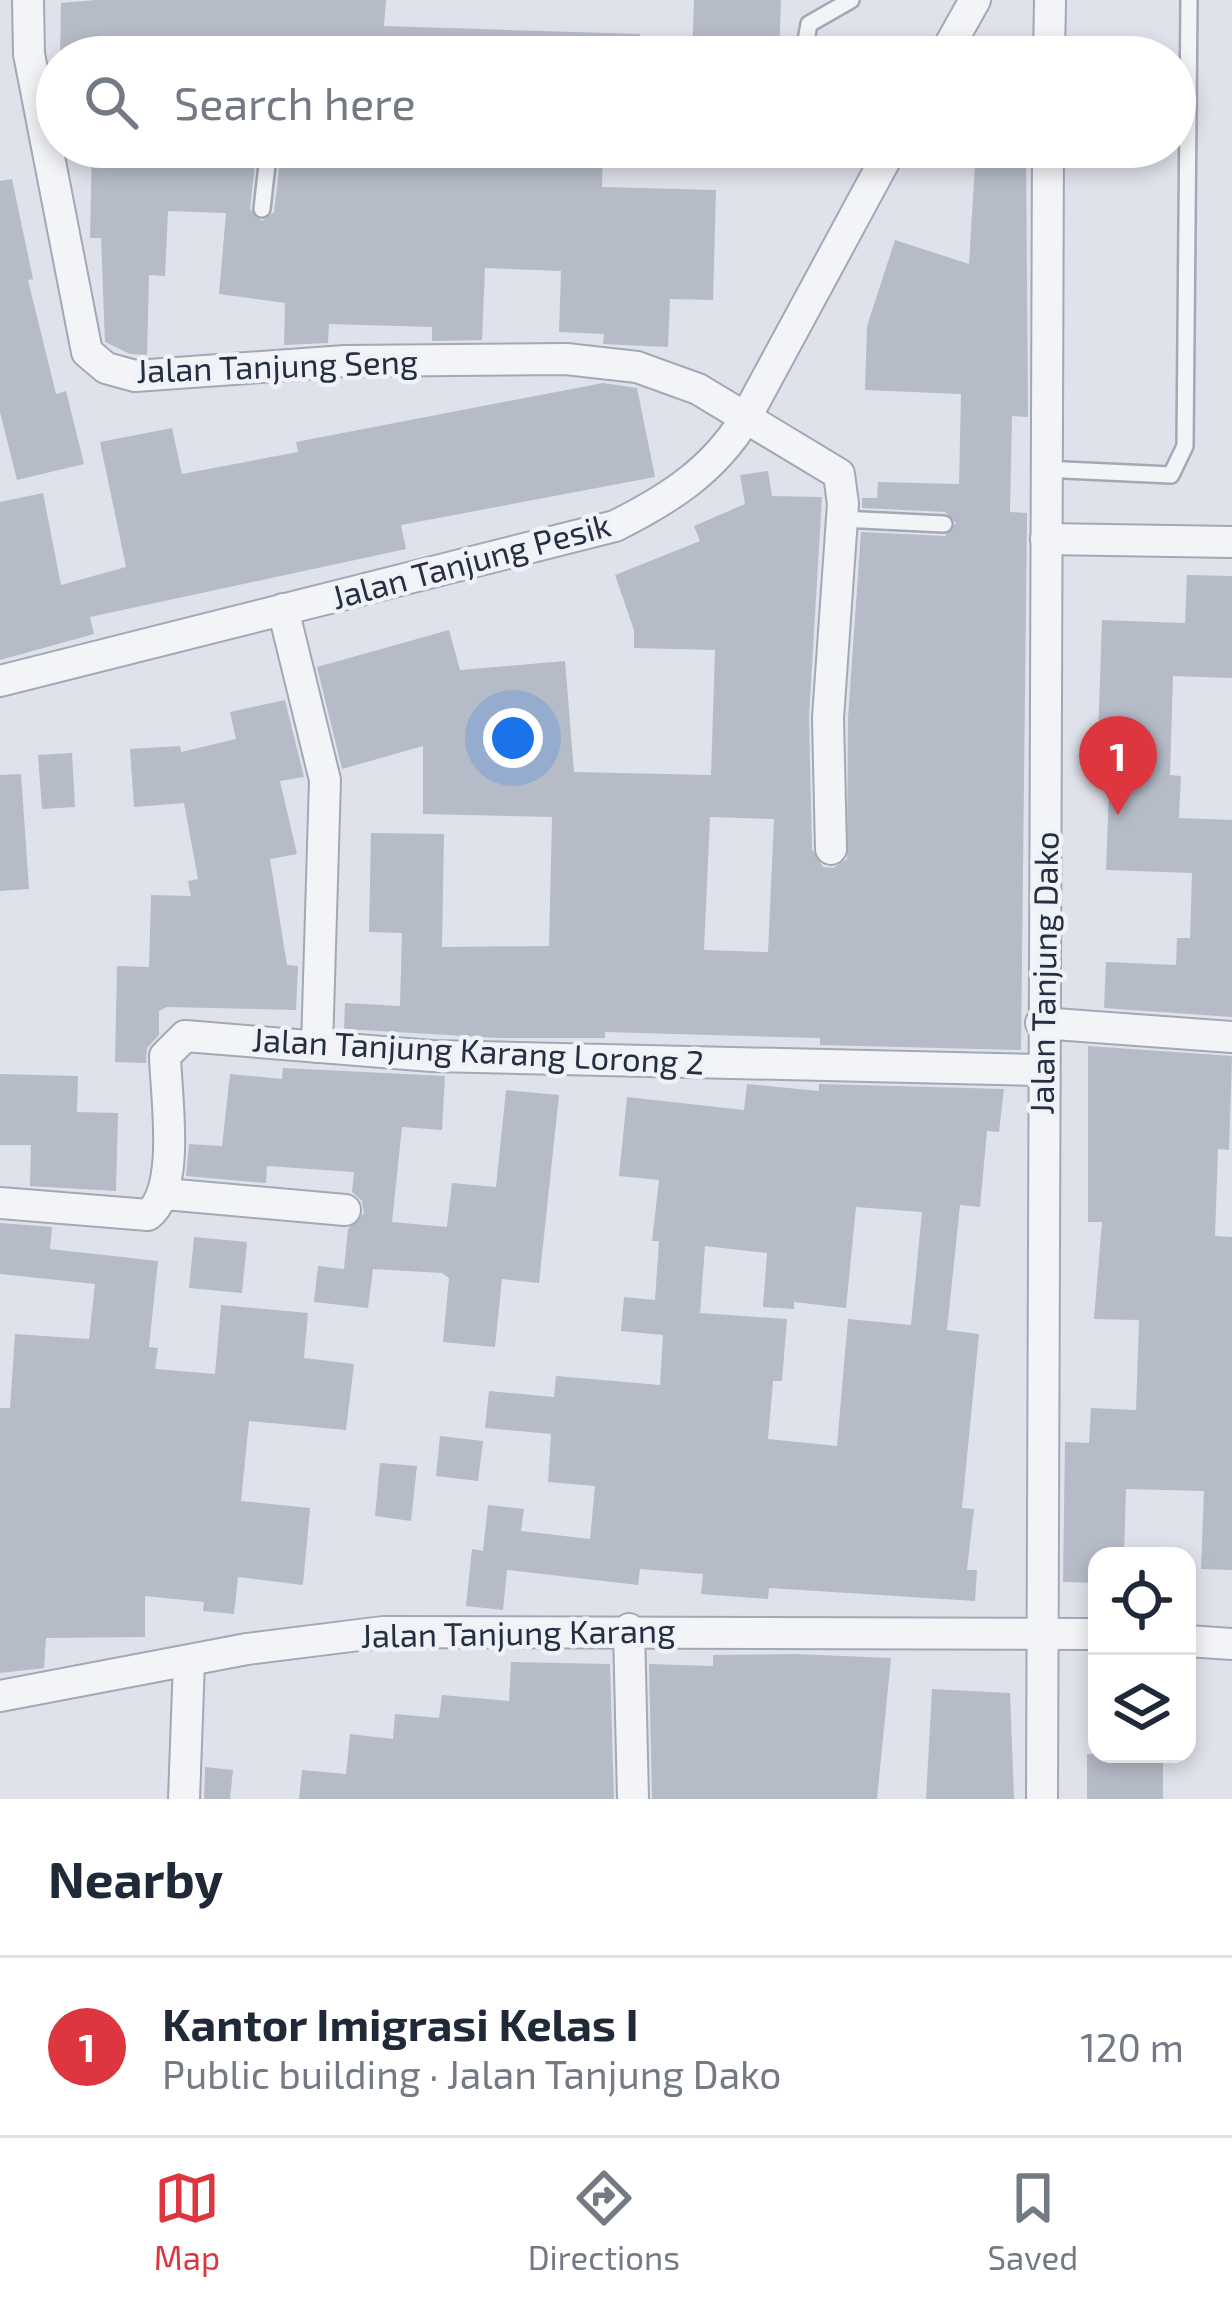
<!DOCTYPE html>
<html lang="en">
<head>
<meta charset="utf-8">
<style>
  :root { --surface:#fff; --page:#f6f6f7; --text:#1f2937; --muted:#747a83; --line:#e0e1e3; --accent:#dd363e }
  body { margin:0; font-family:"Exo 2",sans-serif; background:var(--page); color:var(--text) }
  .controls { position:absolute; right:36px; bottom:36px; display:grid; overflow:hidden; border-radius:24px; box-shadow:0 6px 18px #0003 }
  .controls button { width:108px; height:108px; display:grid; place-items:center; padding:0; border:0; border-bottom:3px solid var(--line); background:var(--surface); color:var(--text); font:60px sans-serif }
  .you { position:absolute; left:513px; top:738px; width:42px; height:42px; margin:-30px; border:9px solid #fff; border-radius:50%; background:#1a73e8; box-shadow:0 0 0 18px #1a73e833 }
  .badge { display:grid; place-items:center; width:78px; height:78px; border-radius:50%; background:var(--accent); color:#fff; font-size:39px; font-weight:700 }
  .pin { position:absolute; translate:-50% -99px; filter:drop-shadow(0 3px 6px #0008) }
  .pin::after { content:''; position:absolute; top:63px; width:42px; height:36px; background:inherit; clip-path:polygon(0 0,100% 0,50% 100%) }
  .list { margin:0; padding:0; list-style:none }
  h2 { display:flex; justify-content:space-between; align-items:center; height:156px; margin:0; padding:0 48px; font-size:51px }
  h2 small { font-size:39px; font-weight:400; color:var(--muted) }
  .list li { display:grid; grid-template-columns:78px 1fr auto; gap:36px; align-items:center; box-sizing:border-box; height:180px; padding:0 48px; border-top:3px solid var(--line) }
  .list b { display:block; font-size:45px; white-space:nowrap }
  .list p { margin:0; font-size:39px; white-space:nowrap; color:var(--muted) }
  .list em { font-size:39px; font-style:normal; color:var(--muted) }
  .icon { flex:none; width:66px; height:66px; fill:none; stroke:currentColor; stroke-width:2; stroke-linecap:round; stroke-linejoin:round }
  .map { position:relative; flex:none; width:1232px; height:1799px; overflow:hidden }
  .search { position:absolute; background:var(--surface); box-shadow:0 6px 18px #0003; left:36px; right:36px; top:36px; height:132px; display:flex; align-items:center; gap:30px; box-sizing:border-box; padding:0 42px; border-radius:66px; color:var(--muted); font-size:45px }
  .sheet { height:336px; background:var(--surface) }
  nav { display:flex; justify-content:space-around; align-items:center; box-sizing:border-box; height:168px; border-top:3px solid var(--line); background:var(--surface); font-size:33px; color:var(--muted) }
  nav a { display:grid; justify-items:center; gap:6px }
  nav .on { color:var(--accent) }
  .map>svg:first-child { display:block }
</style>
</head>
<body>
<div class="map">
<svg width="1232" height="1799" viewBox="0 0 1232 1799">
  <rect width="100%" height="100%" fill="#dfe2ea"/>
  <g fill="#b6bbc8" fill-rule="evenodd">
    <path d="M96 0H386L384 26 640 34V57H60L61 3Z"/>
    <path d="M694 0H781L779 57H692Z"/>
    <path d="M92 147H257L250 209 262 221 274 212 281 152 448 158V147H603L602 187 716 190 713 300 670 299 668 347 603 344 604 334 559 332 561 271 485 268 482 340 432 341V327L329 324 328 343 284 345 285 303 219 294 226 213 168 211 165 276 149 275 147 355 130 354 105 342 101 238H90Z"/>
    <path d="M976 147H1026L1028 417 1012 416 1010 512 1027 513 1021 1050 820 1045V1038L605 1032V1038H499L344 1029 345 1003 400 1006 402 933 369 932 371 833 444 834 442 947 549 946 552 817 423 814V746L342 769 317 667 449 630 460 670 565 661 574 772 711 775 715 650 634 648V630L615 575 700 541 694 526 745 504 740 475 768 471 772 496 822 497 809 717 812 849 823 867 833 868 847 859 848 718 861 532 945 536 956 523 945 512 862 508V498H877L878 482 959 484 961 394 865 390 867 326 895 240 969 264ZM710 817 774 819 768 952 704 950Z"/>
    <path d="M12 179 33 279 28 280 56 394 66 391 84 464 17 480 0 412V181Z"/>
    <path d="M603 383 637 388 655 477 401 525 406 549 90 617 94 634 0 660V502L43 493 61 585 126 567 100 442 172 428 182 474 298 452 296 442Z"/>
    <path d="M1187 575 1232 576V678L1173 676 1170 775 1181 776 1179 818 1232 820V1017L1104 1008 1106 962 1176 965 1177 938H1190L1192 873 1106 870 1111 738H1098L1102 620 1185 623Z"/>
    <path d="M285 700 304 777 280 781 297 854 270 859 287 965 298 966 296 1010 167 1007 159 1011V1035L147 1048 146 1063 115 1062 117 966 149 967 151 895 191 896 188 881 198 879 184 803 134 807 130 749 180 746 181 752 236 739 230 712Z"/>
    <path d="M72 753 75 807 42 809 38 755Z"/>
    <path d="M21 774 29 889 0 891V775Z"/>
    <path d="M1088 1046 1232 1056 1229 1150 1218 1149 1215 1236 1232 1237V1570L1201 1569 1204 1491 1126 1489 1124 1556H1097V1583L1063 1582 1065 1442 1089 1443 1091 1408 1136 1410 1139 1320 1094 1319 1102 1222H1088Z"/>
    <path d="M283 1068 445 1076 442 1130 402 1127 392 1222 447 1227 452 1183 496 1187 506 1090 559 1095 539 1283 502 1279 495 1347 443 1342 449 1278 442 1273 373 1269 368 1308 314 1302 318 1266 344 1269 348 1229 364 1213 362 1201 352 1192 354 1172 267 1166 266 1183 186 1176 189 1144 222 1146 230 1074 282 1079Z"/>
    <path d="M0 1074 78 1076 77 1112 118 1113 116 1191 30 1186 31 1145H0Z"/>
    <path d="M747 1084 819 1091V1084L1004 1089 999 1132 987 1131 980 1207 960 1205 947 1330 979 1334 962 1508 974 1509 967 1570H977L975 1601 769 1588 768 1599 701 1594 703 1574 640 1569 638 1585 507 1570 503 1610 466 1606 472 1549 483 1551 488 1505 524 1509 521 1531 590 1539 595 1486 548 1482 551 1434 485 1428 489 1391 554 1397 556 1376 660 1385 663 1335 621 1331 624 1297 655 1300 659 1241H652L659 1180 619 1176 627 1097 744 1110ZM856 1207 922 1212 911 1325 848 1319 837 1446 768 1439 773 1381H782L787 1319 700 1313 705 1246 767 1253 763 1307 794 1309V1302L846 1308Z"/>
    <path d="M0 1223 52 1227 50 1249 158 1261 149 1347 158 1348 155 1369 215 1374 221 1305 308 1313 304 1358 354 1364 346 1430 249 1421 241 1501 310 1508 303 1585 238 1577 234 1614 203 1611 204 1602 145 1596V1637L46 1638 44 1668 0 1673V1408H10L15 1334 89 1339 95 1284 0 1274Z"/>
    <path d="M194 1237 247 1242 242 1293 189 1288Z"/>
    <path d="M440 1436 483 1441 478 1481 436 1476Z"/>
    <path d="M380 1463 417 1466 411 1521 375 1516Z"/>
    <path d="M795 1654 891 1658 877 1799H652L649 1664 713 1666V1655Z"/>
    <path d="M511 1662 610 1664 614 1799H299L302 1770 346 1774 350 1734 393 1739 395 1714 439 1718 442 1695 509 1701Z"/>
    <path d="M932 1689 1010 1693 1014 1799H926Z"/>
    <rect x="1087" y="1754" width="76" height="45"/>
    <path d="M205 1767 233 1770 230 1799H204Z"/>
  </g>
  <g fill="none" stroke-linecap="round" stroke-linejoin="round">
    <defs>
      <g id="service">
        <path d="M803 57 809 24 851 0"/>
        <path d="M262 209 269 147"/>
        <path d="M1043 469 1171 475 1185 446 1189 0"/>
        <path d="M841 519 944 524"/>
      </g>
      <g id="minor">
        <path d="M28 0 29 54 87 352 106 368 135 376 345 361 566 359 637 367 698 389 839 474 843 504 828 718 831 849"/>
        <path d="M943 57 975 0"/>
        <path d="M1049 57 1050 0"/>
        <path d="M1046 539 1232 542"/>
        <path d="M283 609 325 780 317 1047"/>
        <path d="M0 681 615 526C669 499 713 471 745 419L892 147"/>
        <path d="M1041 1023 1232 1037"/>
        <path d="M165 1194 345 1210"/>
        <path d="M0 1203 148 1215C181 1189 166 1097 165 1056L185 1036 432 1056 1041 1070"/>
        <path d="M629 1629 633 1799"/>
        <path d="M1187 1641 1232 1644"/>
        <path d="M0 1696 247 1649 383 1632 1097 1634"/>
        <path d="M184 1799 189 1661"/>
        <path d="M1042 1799 1048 147"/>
      </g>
    </defs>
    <use href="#service" stroke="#a4a8b5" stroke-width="20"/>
    <use href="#minor" stroke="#a4a8b5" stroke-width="34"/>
    <use href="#service" stroke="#f2f4f8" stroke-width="15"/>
    <use href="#minor" stroke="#f2f4f8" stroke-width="30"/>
  </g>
  <g text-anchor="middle" stroke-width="9" stroke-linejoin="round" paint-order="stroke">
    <g font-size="33" fill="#262e43" stroke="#eff2f7">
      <text transform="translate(277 366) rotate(-2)" y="12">Jalan Tanjung Seng</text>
      <text transform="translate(471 561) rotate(-15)" y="12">Jalan Tanjung Pesik</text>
      <text transform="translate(1044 973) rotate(-89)" y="12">Jalan Tanjung Dako</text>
      <text transform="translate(478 1051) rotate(3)" y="12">Jalan Tanjung Karang Lorong 2</text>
      <text transform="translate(518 1633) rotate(-1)" y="12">Jalan Tanjung Karang</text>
    </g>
  </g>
</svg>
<div class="controls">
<button><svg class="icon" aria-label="locate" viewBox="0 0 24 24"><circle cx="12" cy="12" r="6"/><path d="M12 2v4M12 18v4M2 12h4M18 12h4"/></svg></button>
<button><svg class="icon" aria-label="layers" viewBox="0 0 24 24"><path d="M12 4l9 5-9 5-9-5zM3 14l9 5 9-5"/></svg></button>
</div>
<div class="you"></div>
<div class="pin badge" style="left:1118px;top:815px">1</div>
<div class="search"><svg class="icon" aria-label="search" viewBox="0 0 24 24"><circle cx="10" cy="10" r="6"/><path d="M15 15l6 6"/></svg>Search here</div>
</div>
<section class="sheet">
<h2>Nearby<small></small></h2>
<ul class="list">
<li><span class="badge">1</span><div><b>Kantor Imigrasi Kelas I</b><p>Public building · Jalan Tanjung Dako</p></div><em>120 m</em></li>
</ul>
</section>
<nav>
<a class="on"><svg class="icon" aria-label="map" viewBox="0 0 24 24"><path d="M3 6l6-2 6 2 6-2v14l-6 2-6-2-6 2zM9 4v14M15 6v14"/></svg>Map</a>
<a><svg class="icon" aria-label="directions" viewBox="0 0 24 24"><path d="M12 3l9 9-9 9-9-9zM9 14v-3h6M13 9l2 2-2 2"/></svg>Directions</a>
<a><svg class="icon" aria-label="saved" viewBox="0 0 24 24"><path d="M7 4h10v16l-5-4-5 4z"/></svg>Saved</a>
</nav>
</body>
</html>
